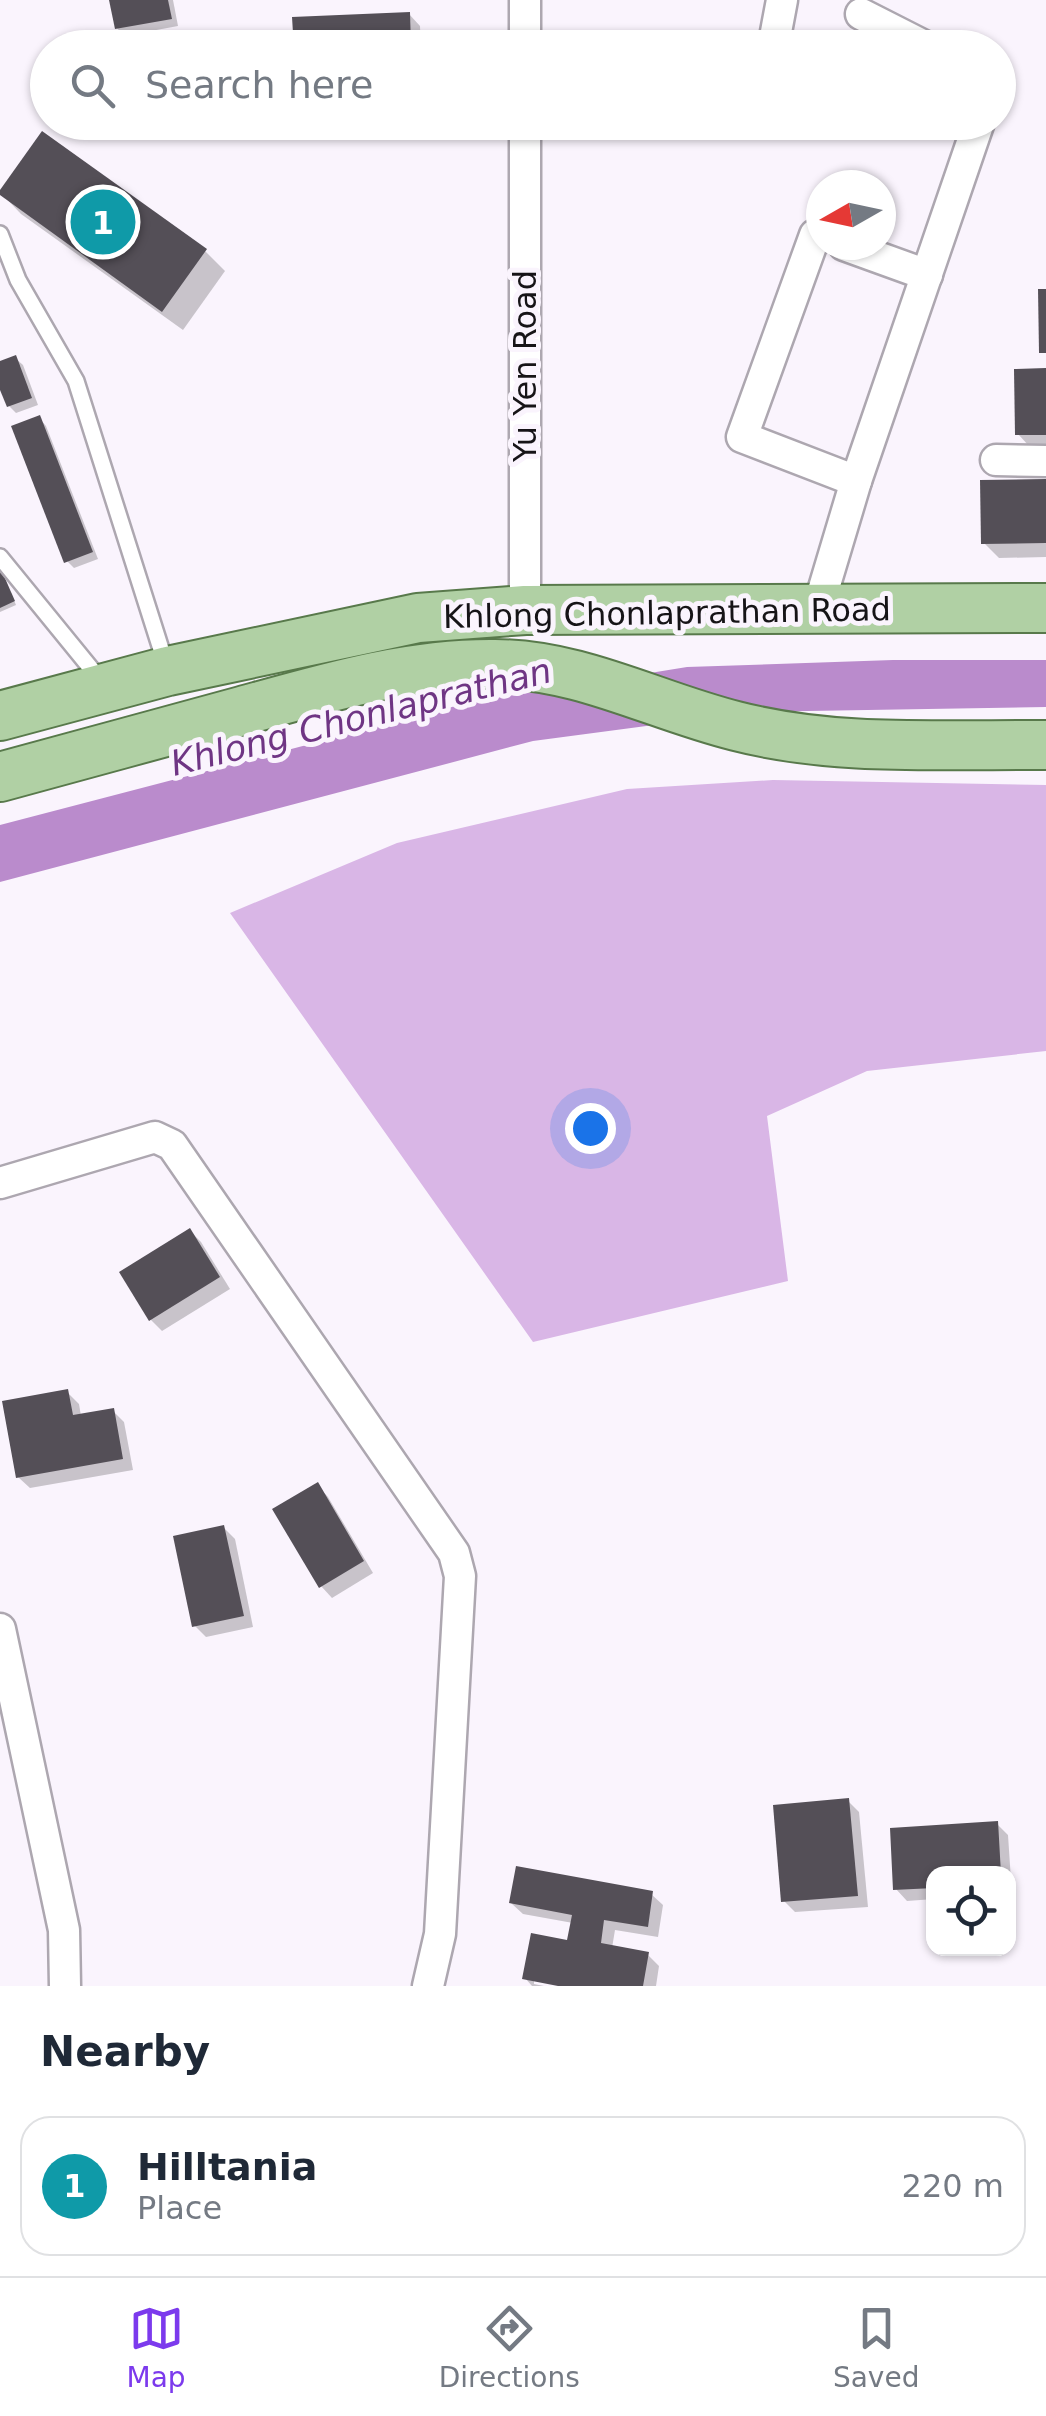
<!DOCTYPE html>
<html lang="en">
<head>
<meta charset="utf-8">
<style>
  :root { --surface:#fff; --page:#f6f6f7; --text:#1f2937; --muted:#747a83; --line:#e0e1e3; --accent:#7c3aed }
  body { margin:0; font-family:"DejaVu Sans",sans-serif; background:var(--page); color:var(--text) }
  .controls { position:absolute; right:30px; bottom:30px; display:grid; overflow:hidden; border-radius:20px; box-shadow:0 2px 8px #0004 }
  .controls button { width:90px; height:90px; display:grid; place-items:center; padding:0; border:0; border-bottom:2px solid var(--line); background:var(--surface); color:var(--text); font:50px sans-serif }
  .compass { position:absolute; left:806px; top:170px; width:90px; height:90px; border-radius:50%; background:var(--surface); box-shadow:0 2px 8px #0004; rotate:261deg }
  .you { position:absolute; left:590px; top:1128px; width:35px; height:35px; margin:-25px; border:8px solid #fff; border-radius:50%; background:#1a73e8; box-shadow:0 0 0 15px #1a73e833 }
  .badge { display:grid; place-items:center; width:65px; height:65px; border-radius:50%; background:var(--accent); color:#fff; font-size:32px; font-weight:700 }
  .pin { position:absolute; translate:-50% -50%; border:5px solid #fff; box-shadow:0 2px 10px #0006 }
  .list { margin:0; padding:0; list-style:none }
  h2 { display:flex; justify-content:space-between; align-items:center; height:130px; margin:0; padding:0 40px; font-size:42px }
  h2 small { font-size:32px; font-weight:400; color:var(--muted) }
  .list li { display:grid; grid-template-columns:65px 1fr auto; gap:30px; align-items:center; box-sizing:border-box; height:140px; margin:0 20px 20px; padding:0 20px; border:2px solid var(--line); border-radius:30px }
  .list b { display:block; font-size:38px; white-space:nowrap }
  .list p { margin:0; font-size:32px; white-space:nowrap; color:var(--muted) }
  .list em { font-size:32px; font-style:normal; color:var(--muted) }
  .icon { flex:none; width:55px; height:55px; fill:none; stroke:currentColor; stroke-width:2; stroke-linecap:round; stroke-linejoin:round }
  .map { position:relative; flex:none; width:1046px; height:1986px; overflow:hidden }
  .search { position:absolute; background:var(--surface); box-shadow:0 2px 8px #0004; left:30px; right:30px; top:30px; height:110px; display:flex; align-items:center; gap:25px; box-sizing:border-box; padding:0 35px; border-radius:55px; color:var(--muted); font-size:38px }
  .sheet { height:290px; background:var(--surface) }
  nav { display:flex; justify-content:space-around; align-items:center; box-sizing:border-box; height:140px; border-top:2px solid var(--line); background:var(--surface); font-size:28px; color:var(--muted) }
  nav a { display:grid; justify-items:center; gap:5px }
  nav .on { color:var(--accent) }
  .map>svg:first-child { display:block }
</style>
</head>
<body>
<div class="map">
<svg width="1046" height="1986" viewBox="0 0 1046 1986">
  <rect width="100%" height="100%" fill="#faf4fd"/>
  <path fill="#d9b6e6" d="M773 780 1046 785V1051L867 1071 767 1116 788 1281 533 1342 230 913 397 843 627 789Z"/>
  <path fill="#ba8bcc" d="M893 660H1046V707L752 712 533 741 0 882V825L471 702 687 667Z"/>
  <g fill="#0003">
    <path d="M112 0H173L178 26 124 36 117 28Z"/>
    <path d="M409 14 420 26 421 48H296Z"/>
    <path d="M1 193 205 251 225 271 183 330 21 214Z"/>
    <path d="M15 358 23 365 38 405 16 413 9 406 0 383V364Z"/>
    <path d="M1046 371V445L1029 446 1018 434Z"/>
    <path d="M39 418 46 426 98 559 74 568 67 561Z"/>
    <path d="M1046 481V557L999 558 984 543Z"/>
    <path d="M0 567 16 605 0 612Z"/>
    <path d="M190 1231 201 1242 230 1289 162 1331 151 1320 123 1273Z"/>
    <path d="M67 1392 79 1404 81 1416 113 1411 124 1422 133 1470 30 1488 18 1477Z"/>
    <path d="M317 1485 328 1497 373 1573 332 1598 321 1586Z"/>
    <path d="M224 1528 235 1539 253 1627 206 1637 195 1626Z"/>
    <path d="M848 1801 859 1812 868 1907 795 1912 784 1901Z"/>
    <path d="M997 1824 1008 1835 1012 1895H1008V1874H934V1899L907 1901 896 1889Z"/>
    <path d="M651 1894 663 1905 658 1937 615 1930 612 1948 648 1955 659 1966 656 1986H571L534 1979V1984L544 1986H532L525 1978 569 1943 573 1923 523 1914 511 1903Z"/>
  </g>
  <g fill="#544f57">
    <path d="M109 0H168L172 19 115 29Z"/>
    <path d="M410 12 411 48H294L292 17Z"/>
    <path d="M42 131 207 249 162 312 0 195V190Z"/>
    <path d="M1038 289H1046V353H1039Z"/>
    <path d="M16 355 32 398 7 407 0 390V361Z"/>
    <path d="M1046 368V435H1015L1014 369Z"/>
    <path d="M40 415 93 552 64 563 11 426Z"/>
    <path d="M1046 479V543L981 544 980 480Z"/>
    <path d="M0 567 15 601 0 608Z"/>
    <path d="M190 1228 220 1277 149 1321 119 1272Z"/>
    <path d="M68 1389 73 1415 114 1408 123 1459 16 1478 2 1401Z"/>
    <path d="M318 1482 364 1561 319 1588 272 1509Z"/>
    <path d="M224 1525 244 1616 192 1627 173 1536Z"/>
    <path d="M849 1798 858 1896 781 1902 773 1805Z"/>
    <path d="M998 1821 1001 1874H934V1888L893 1890 890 1828Z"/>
    <path d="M516 1866 653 1891 648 1927 604 1920 601 1943 649 1952 643 1986H558L522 1979 531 1933 567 1940 572 1915 509 1903Z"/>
  </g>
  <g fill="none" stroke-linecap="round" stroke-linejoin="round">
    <defs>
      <g id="service">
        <path d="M0 234 18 280 76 381 167 668"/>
        <path d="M0 557 102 682"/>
      </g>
      <g id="minor">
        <path d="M861 14 928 48"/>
        <path d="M525 48V0"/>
        <path d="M773 48 782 0"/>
        <path d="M821 237 815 235 742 437 856 481"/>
        <path d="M844 245 927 275"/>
        <path d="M996 460 1046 461"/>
        <path d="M818 608 856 481 979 122"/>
        <path d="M525 610V122"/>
        <path d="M0 1183 155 1137 172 1145 454 1553 460 1576 440 1934 428 1986"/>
        <path d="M0 1629 64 1930 65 1986"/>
      </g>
      <g id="primary">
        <path d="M0 716 168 671 418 618 525 610 1046 608"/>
        <path d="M0 777C81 755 161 733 242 711 325 688 408 663 495 664 580 664 655 706 736 726 837 752 943 744 1046 745"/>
      </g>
    </defs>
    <use href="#service" stroke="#ada7b0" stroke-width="20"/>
    <use href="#minor" stroke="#ada7b0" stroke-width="35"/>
    <use href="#primary" stroke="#58794b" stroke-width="52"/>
    <use href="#service" stroke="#fff" stroke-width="15"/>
    <use href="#minor" stroke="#fff" stroke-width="30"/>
    <use href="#primary" stroke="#b0d0a4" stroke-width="48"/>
  </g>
  <g text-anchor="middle" stroke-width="10" stroke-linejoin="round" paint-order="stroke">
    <g font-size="32" fill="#161417" stroke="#faf4fd">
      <text transform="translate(525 366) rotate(-90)" y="11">Yu Yen Road</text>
      <text transform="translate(667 613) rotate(-1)" y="11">Khlong Chonlaprathan Road</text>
    </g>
    <g font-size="35" font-style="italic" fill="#6f3584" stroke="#faf4fd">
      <text transform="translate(361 717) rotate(-14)" y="12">Khlong Chonlaprathan</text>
    </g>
  </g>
</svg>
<div class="controls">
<button><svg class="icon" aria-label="locate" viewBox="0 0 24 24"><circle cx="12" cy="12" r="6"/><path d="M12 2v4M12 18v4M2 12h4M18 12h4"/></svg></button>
</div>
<svg class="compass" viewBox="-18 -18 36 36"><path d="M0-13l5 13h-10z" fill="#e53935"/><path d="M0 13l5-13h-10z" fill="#747a83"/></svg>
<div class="you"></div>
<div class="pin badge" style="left:103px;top:222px;background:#0f9aa8">1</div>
<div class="search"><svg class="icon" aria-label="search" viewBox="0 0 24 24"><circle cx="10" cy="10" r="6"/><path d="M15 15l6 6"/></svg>Search here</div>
</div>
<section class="sheet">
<h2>Nearby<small></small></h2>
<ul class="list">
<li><span class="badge" style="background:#0f9aa8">1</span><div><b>Hilltania</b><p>Place</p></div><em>220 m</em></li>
</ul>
</section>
<nav>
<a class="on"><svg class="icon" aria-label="map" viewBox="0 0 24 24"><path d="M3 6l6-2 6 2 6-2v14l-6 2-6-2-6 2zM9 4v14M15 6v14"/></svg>Map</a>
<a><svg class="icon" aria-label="directions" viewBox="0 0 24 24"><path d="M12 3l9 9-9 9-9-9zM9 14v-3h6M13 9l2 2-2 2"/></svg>Directions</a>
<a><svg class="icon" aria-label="saved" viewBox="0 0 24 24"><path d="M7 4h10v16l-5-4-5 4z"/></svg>Saved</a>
</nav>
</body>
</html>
